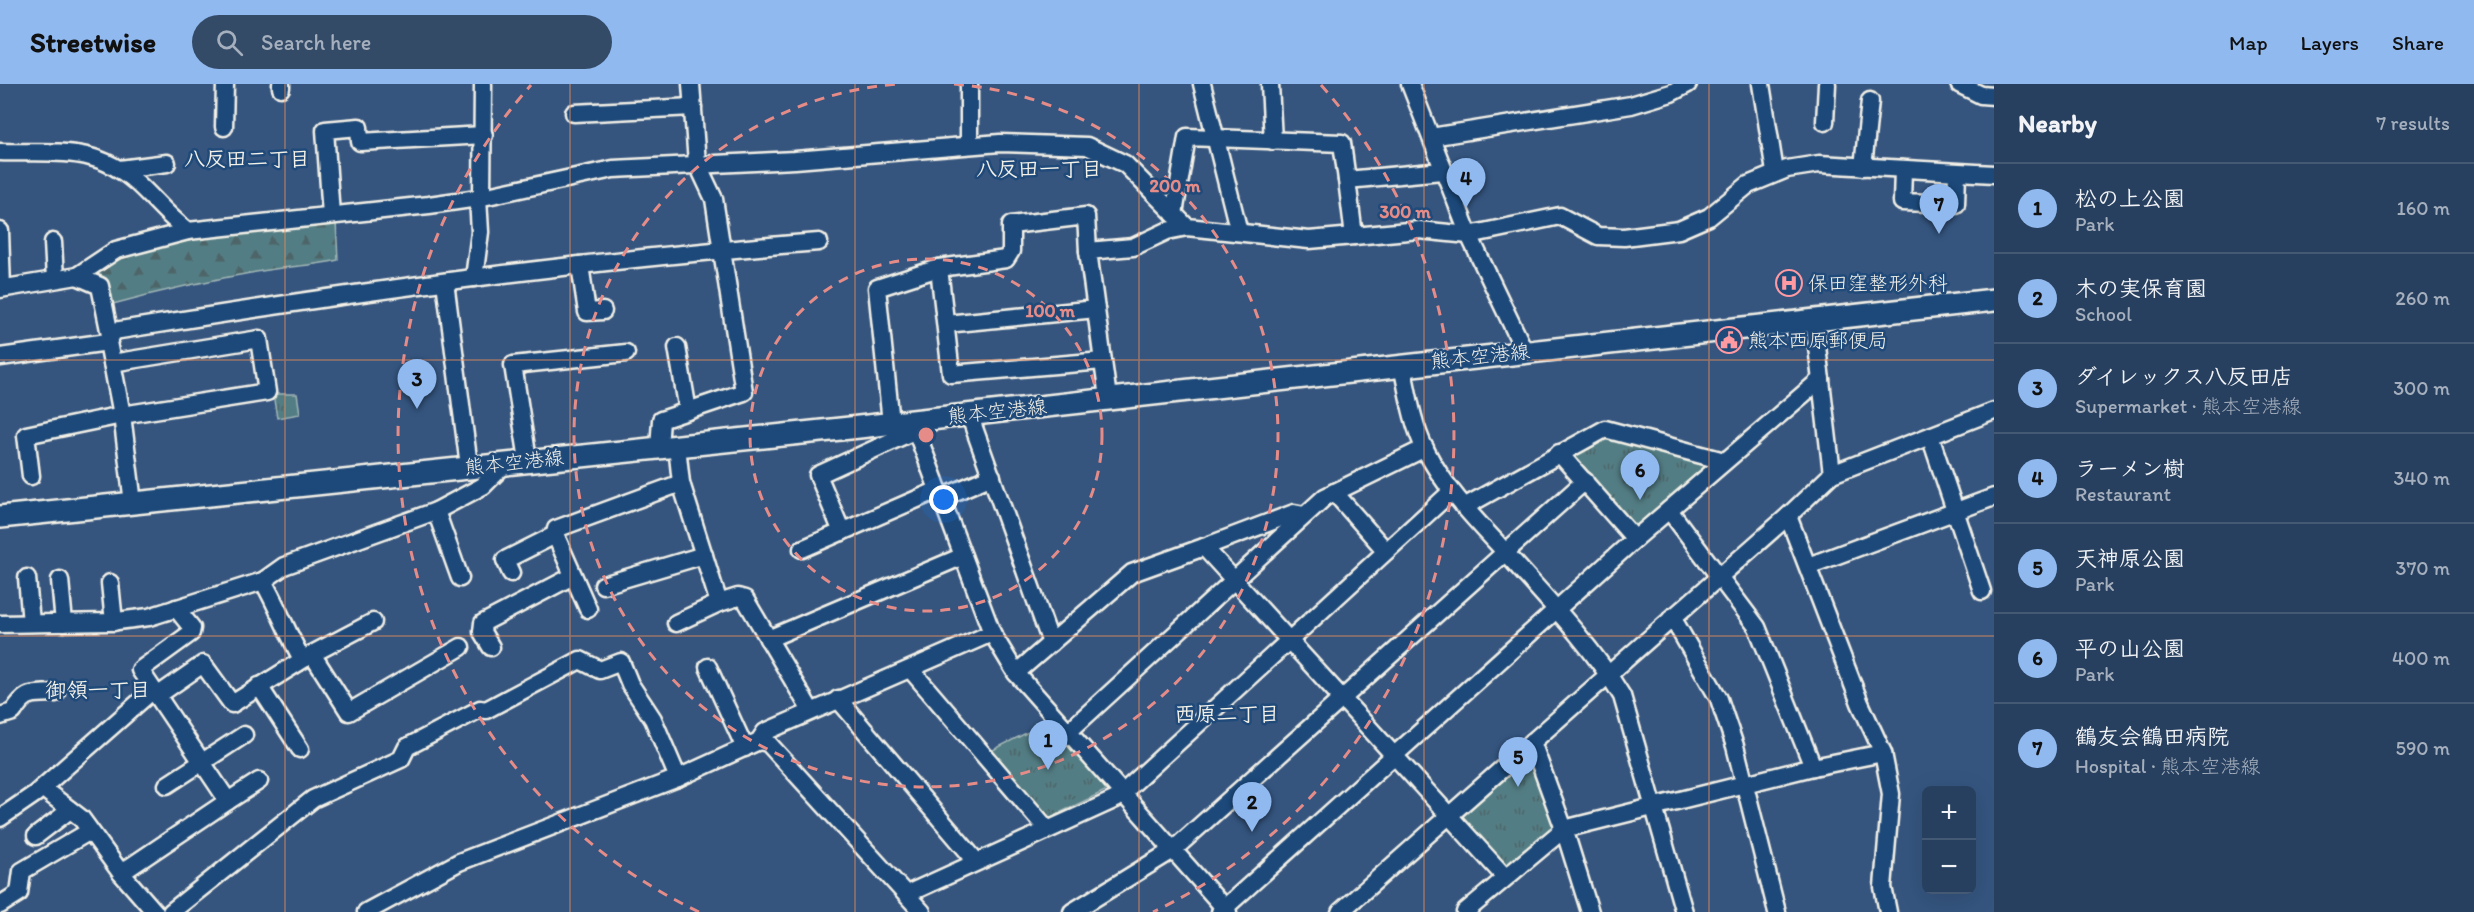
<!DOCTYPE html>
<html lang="en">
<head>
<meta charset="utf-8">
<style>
  :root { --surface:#28405f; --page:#344b68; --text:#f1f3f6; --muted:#a5afbd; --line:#445974; --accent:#90b9f0 }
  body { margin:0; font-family:Itim,"Klee One",sans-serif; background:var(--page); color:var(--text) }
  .controls { position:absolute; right:18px; bottom:18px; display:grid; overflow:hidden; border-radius:9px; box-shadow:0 6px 24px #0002 }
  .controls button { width:54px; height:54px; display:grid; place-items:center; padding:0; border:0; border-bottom:2px solid var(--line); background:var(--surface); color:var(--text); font:30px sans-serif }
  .you { position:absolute; left:944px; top:416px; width:21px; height:21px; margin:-15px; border:4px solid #fff; border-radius:50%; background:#1a73e8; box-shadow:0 0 0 9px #1a73e833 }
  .badge { display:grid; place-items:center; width:39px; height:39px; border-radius:50%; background:var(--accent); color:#111; font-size:20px; font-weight:700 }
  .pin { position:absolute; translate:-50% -50px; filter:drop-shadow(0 2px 3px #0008) }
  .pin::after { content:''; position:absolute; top:32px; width:21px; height:18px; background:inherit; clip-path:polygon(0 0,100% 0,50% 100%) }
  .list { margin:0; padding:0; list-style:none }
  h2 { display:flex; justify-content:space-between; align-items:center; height:78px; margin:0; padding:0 24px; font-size:26px }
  h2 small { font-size:20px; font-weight:400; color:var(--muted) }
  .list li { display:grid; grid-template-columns:39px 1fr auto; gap:18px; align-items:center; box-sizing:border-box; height:90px; padding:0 24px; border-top:2px solid var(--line) }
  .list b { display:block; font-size:22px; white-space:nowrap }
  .list p { margin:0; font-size:20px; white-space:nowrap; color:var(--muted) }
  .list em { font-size:20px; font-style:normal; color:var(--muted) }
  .icon { flex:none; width:33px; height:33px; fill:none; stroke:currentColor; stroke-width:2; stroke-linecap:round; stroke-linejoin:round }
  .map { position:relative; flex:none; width:1994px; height:828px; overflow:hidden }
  header { display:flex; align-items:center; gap:36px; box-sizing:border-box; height:84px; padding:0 30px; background:var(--accent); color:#111 }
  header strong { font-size:28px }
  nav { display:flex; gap:33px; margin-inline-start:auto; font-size:21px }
  .search { width:420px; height:54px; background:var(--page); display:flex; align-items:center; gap:15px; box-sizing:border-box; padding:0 21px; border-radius:33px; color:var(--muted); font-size:22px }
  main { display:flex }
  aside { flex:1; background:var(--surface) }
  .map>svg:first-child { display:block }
</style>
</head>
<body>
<header>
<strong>Streetwise</strong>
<div class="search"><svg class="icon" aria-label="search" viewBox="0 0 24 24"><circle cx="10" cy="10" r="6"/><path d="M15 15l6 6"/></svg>Search here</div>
<nav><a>Map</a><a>Layers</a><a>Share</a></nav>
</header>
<main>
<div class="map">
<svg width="1994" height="828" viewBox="0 0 1994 828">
  <defs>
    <pattern id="forest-firs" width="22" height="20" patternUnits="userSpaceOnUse" patternTransform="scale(1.5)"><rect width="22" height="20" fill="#527d84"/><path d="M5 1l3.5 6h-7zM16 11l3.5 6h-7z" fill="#4e6568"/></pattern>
    <pattern id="park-tufts" width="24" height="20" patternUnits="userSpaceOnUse" patternTransform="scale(1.5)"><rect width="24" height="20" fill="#527d84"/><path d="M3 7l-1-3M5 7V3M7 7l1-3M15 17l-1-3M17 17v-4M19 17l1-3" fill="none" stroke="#4e6568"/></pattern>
  </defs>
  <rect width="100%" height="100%" fill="#35557f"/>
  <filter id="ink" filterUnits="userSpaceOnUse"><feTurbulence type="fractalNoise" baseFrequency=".0167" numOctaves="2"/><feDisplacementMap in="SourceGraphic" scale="12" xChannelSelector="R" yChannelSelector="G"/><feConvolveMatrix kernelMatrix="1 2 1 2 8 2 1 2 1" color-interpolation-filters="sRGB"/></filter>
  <g filter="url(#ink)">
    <path fill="url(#forest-firs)" stroke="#a3b7b6" stroke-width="1.5" d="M336 138 338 176C317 181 296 182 274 185 218 194 164 206 109 221L91 190 123 169 170 157Z"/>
    <g fill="url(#park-tufts)" stroke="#a3b7b6" stroke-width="1.5">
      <path d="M273 310H297L300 330 277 334Z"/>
      <path d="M1605 349 1712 380 1637 447 1568 367Z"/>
      <path d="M1048 638 1107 706 1049 734 989 668Z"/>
      <path d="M1527 673H1530L1555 743 1507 785 1461 734Z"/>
    </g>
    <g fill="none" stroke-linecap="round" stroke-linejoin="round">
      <defs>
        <g id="minor">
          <path d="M281 0V4"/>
          <path d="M969 0V60"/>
          <path d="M1202 0 1239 148"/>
          <path d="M1270 0 1273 57"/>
          <path d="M1410 0 1469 151 1525 268"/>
          <path d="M1761 0 1775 88"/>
          <path d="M1959 0 1981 11 1994 12"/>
          <path d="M574 29 693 23"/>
          <path d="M1825 38 1827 0"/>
          <path d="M224 43 225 0"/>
          <path d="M1431 53 1631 21 1671 9 1688 0"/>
          <path d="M0 68C54 70 94 60 137 99 154 114 169 134 188 147L429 121 478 114 613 85 795 76 1000 59 1087 62 1125 80 1187 143"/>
          <path d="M1863 83 1870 17"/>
          <path d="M120 85 167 79"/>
          <path d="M1903 85 1902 118 1956 120 1957 89"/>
          <path d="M482 113 483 0"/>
          <path d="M1174 130 1187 53 1342 59 1347 96"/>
          <path d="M331 131 325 46 359 43 360 58 484 51"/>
          <path d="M0 147 2 204"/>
          <path d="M1354 152 1419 146 1469 151 1560 132 1598 152 1624 153 1679 146 1709 133 1748 101 1787 85 1819 80 1994 90"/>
          <path d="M53 158 55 195"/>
          <path d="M580 181 587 228 603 227"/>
          <path d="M939 184 951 290 1103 277"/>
          <path d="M77 192 100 202 110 251"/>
          <path d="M474 194 480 148 478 114"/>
          <path d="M445 198 469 382"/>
          <path d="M0 205 77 192 116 166 188 147"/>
          <path d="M1814 237 1832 390"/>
          <path d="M946 240 1096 225"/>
          <path d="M677 263 688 327"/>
          <path d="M0 273 108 258"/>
          <path d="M1402 281C1408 309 1412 339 1425 365 1443 401 1470 430 1497 459 1540 508 1588 556 1622 612L1684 828"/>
          <path d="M1108 314 1088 167 1133 163 1167 147 1187 143 1309 156 1354 152 1347 96 1442 87"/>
          <path d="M969 330 1051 559"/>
          <path d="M912 336 992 549 1016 589 1228 828"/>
          <path d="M891 339 877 204 939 184 1006 175 1011 167V141L1086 132 1088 167"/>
          <path d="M1930 352 1982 507"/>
          <path d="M677 362 681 399 719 519 738 513 745 515 811 627"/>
          <path d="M659 364 661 336 744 308 714 115 697 79 691 0"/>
          <path d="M1559 369 1635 455"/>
          <path d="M528 376 513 281 626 269"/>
          <path d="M31 392 26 351 122 331 267 308 259 255 112 279"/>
          <path d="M1334 408 1386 467"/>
          <path d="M941 414 992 392"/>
          <path d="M133 419 122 331 108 258 114 247C347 209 582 176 819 158"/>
          <path d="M1464 423 1605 345 1724 377"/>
          <path d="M1669 426 1757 543 1813 683"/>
          <path d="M436 427 460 494"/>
          <path d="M1788 432 1860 619 1883 669 1891 710 1883 803 1888 828"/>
          <path d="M842 448 818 391 916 346"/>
          <path d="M1204 463 1294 429 1304 431"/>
          <path d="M802 465 938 406"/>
          <path d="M1808 482 1994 413"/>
          <path d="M511 489 505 476 555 451"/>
          <path d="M27 494 31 539"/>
          <path d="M60 496 64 539"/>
          <path d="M263 497C278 523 287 549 302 575"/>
          <path d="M110 499 114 538"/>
          <path d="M603 501 704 471"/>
          <path d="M588 525 555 450 556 445 681 399"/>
          <path d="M1672 533 1719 615 1735 662 1777 828"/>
          <path d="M676 539 719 519"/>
          <path d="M0 540 109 538 149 533 263 497 284 482 436 427 483 402 506 379"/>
          <path d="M768 555 963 472"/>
          <path d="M491 563 482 548 483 539 573 492"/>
          <path d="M312 570 373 538"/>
          <path d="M708 583 745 664"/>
          <path d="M911 586 1047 745"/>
          <path d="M1016 589 1132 489 1204 463 1505 793"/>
          <path d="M259 602 300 665"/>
          <path d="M157 612 203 580 232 620 312 570 349 628 461 563"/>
          <path d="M838 615 976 777"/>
          <path d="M0 632 13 628C27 606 31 611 56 609"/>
          <path d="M1068 648 1325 413 1425 364"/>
          <path d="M759 657 768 659 922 828"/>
          <path d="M1532 658 1564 745 1590 828"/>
          <path d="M167 701 244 651"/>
          <path d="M42 704 81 734 121 789 155 828"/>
          <path d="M228 717 259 697"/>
          <path d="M0 734 35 710 153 606"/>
          <path d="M36 752 70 726"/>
          <path d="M121 789 228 717 140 586 191 549 192 544 176 524"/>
          <path d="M907 810 1116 715 1451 408"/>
          <path d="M0 821 19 809 22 787 90 747"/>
          <path d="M171 828 313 715 401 675 407 663 480 625 486 626 580 576 600 586 621 578 630 600 653 635 678 694"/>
          <path d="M366 828 459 778 678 694 759 657 765 648 992 549"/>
          <path d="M1072 828 1173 766 1585 397"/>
          <path d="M1220 828 1635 455 1821 295"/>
          <path d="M1340 828 1788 432 1832 390 1994 327"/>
          <path d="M1465 828 1564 745 1813 683 1883 669"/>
        </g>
        <path id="major" d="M0 433 850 344 1994 216"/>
      </defs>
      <use href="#minor" stroke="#f4f1e8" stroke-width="21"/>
      <use href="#major" stroke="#f4f1e8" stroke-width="26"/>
      <use href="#minor" stroke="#1f4a7a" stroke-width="16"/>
      <use href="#major" stroke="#1f4a7a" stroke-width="21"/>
    </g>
  </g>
  <path fill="none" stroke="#ec8e59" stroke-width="1.5" stroke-opacity="0.55" d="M285 0V828M570 0V828M855 0V828M1139 0V828M1424 0V828M1709 0V828M0 276H1994M0 552H1994"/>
  <g fill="none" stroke="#e58c88" stroke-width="3" stroke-dasharray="10 8">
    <circle cx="926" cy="351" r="176"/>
    <path d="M954 0A352 352 0 1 1 898 0"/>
    <path d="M699 828A528 528 0 0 1 531 1M1321 1A528 528 0 0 1 1153 828"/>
  </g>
  <defs>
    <symbol id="hospital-ring" viewBox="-11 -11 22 22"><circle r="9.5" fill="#1f4a7a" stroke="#ff9aa2" stroke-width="1.5"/><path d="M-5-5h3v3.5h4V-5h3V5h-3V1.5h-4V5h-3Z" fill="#ff9aa2"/></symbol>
    <symbol id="civic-ring" viewBox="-11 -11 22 22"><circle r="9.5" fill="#1f4a7a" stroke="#ff9aa2" stroke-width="1.5"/><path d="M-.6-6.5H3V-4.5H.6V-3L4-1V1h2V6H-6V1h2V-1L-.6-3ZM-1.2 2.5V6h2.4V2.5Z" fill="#ff9aa2"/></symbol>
  </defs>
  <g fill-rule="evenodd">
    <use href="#hospital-ring" x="1774" y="184" width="30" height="30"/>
    <use href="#civic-ring" x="1714" y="241" width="30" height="30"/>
  </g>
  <g text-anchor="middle" stroke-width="5" stroke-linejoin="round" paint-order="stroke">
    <g font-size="20" fill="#f4f1e8" stroke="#1f4a7a" text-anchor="start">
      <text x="1808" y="206">保田窪整形外科</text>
      <text x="1748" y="263">熊本西原郵便局</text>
    </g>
    <g font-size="20" fill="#f4f1e8" stroke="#1f4a7a">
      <text transform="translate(1480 272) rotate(-6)" y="7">熊本空港線</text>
      <text transform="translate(997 327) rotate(-6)" y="7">熊本空港線</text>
      <text transform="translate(514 378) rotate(-6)" y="7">熊本空港線</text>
    </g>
    <g font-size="21" font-weight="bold" fill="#f4f1e8" stroke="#1f4a7a">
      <text x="247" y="82">八反田二丁目</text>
      <text x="1039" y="92">八反田一丁目</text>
      <text x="98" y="613">御領一丁目</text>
      <text x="1227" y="637">西原二丁目</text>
    </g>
  </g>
  <circle cx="926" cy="351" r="9" fill="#e58c88" stroke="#1f4a7a" stroke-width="3"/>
  <g font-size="18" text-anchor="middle" font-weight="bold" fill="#e58c88" stroke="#1f4a7a" stroke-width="5" stroke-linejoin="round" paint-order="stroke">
    <text x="1175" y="108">200 m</text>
    <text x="1405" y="134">300 m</text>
    <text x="1050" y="233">100 m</text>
  </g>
</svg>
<div class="controls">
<button>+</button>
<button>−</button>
</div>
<div class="you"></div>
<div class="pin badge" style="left:1048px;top:686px">1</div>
<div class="pin badge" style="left:1252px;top:748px">2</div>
<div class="pin badge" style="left:417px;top:325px">3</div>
<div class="pin badge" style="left:1466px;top:124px">4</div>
<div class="pin badge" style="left:1518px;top:703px">5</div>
<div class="pin badge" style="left:1640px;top:416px">6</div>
<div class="pin badge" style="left:1939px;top:150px">7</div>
</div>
<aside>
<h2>Nearby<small>7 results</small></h2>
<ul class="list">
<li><span class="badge">1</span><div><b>松の上公園</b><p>Park</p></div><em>160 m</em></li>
<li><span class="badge">2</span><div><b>木の実保育園</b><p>School</p></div><em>260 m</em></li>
<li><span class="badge">3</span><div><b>ダイレックス八反田店</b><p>Supermarket · 熊本空港線</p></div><em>300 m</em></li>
<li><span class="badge">4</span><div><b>ラーメン樹</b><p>Restaurant</p></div><em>340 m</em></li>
<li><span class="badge">5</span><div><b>天神原公園</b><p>Park</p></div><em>370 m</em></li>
<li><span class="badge">6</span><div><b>平の山公園</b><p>Park</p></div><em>400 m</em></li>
<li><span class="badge">7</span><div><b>鶴友会鶴田病院</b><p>Hospital · 熊本空港線</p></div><em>590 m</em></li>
</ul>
</aside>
</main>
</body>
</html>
